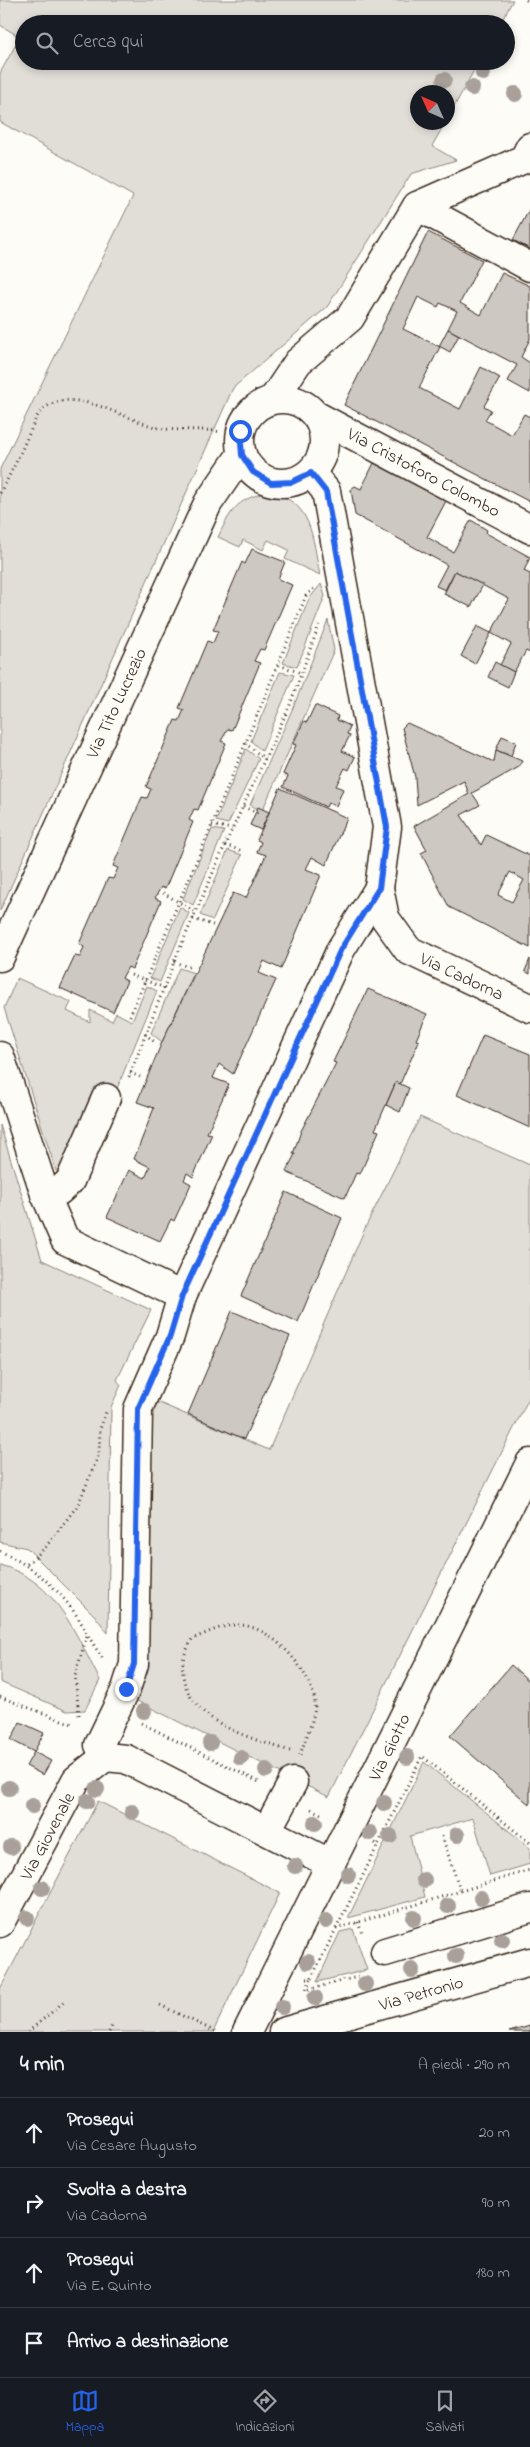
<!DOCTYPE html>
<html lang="it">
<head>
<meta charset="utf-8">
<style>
  :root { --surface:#171b24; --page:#242831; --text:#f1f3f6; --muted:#9ea1a6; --line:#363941; --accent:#2563eb }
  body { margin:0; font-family:"Indie Flower",sans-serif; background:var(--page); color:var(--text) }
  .compass { position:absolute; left:410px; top:85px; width:45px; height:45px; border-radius:50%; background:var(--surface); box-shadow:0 2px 8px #0003; rotate:315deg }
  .stop { position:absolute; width:15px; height:15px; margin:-11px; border:4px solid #2563eb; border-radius:50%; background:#fff }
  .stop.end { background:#2563eb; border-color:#fff; box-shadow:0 1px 5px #0008 }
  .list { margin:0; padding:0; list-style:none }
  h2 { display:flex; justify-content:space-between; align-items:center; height:65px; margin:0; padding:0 20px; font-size:21px }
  h2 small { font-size:16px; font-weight:400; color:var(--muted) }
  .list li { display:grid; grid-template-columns:32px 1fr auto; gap:15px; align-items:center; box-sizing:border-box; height:70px; padding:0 20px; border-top:1px solid var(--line) }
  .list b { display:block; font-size:19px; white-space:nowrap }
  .list p { margin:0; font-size:16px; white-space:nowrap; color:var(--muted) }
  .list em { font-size:16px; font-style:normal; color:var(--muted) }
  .icon { flex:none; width:28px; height:28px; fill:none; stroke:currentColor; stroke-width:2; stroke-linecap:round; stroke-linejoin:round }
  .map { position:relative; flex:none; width:530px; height:2032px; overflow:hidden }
  .search { position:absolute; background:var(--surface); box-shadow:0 2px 8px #0003; left:15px; right:15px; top:15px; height:55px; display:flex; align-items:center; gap:12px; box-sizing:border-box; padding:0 18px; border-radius:28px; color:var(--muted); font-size:19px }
  .sheet { height:345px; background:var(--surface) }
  nav { display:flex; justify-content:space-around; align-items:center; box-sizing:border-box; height:70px; border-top:1px solid var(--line); background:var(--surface); font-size:14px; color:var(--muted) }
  nav a { display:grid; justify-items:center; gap:2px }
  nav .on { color:var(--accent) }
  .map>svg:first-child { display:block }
</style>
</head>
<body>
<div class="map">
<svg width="530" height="2032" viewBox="0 0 530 2032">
  <rect width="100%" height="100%" fill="#fdfcf7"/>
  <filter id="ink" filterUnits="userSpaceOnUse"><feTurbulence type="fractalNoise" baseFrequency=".02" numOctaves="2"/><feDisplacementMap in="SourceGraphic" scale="10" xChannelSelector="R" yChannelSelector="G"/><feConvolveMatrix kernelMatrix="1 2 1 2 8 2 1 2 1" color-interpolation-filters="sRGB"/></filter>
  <g filter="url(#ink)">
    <g fill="#e1ded7" stroke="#8e847a">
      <path d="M0 0H513L500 24H24V61H479L448 118V92H418V122L445 123 432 146 456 160 411 174 327 307 233 388 0 911V469L133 196 0 122V73L20 37 0 25Z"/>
      <path d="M265 493C313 497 312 538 320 575L285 559 289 550 268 540 263 550 243 540 240 547 218 537C231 511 235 500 265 493Z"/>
      <path d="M321 584 325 596 297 667 283 663 309 599Z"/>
      <path d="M328 620 334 650 262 811 250 805 295 703Z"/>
      <path d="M280 672 294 675 262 751 251 741Z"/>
      <path d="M246 749 259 759 228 824 216 821Z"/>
      <path d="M212 829 224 831 193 905 183 899Z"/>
      <path d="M228 850 242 855 213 920 200 915Z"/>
      <path d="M180 907 189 913 160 982 150 978Z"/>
      <path d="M179 968 194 973 162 1042 151 1033Z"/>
      <path d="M17 978 71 1002 67 1011 90 1022V1010L112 1021 116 1013 132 1021 147 986 157 991 116 1091 60 1172 56 1171 4 1008Z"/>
      <path d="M420 1117 530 1165V1396L329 1797 135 1700 148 1666 152 1417 157 1402 269 1450 366 1226Z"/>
      <path d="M0 1125 42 1260 151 1310 117 1380 121 1385 111 1407 108 1633 95 1616 27 1548 0 1542Z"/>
      <path d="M0 1565C57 1581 74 1632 100 1680L85 1710 67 1711 0 1682Z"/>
      <path d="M424 1762 530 1848V1864L490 1876 473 1818 410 1836 425 1897 348 1918Z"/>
      <path d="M98 1801 280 1893 213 2032H0V1989Z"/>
      <path d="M353 1929 367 1970 317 1982 340 1932Z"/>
    </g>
    <g fill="#cdc8c2" stroke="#3b2a1e" fill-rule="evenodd">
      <path d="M530 208V249L513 240Z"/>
      <path d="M428 232 482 260 460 303 481 315 502 273 530 286V339L521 357 530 363V393L508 381 517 365 448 329 457 311 440 303 438 307 418 297 403 329 440 347 419 388 460 409 481 367 500 378 484 406 491 410 485 420 512 435 524 414 530 417V502L344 405Z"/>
      <path d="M448 329 459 335 450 352 439 346Z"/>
      <path d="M374 463 446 501 427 537 453 552 471 520 487 530 486 533 530 557 524 571 530 574V653L526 651 514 672 500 665 511 644 491 633 509 599 455 571 445 590 436 586 447 565 355 515 351 489 355 486 361 489Z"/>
      <path d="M252 549 285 562 278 579 292 585 264 650 260 649 254 661 260 663 232 730 228 729 221 741 226 743 198 810 194 809 189 820 193 822 165 889 161 887 155 898 161 901 132 969 128 967 122 978 127 981 113 1012 60 988 75 956 80 957 84 947 79 944 108 878 113 879 118 868 113 866 142 797 147 798 151 789 146 787 175 720 179 721 184 710 179 708 207 641 213 643 218 631 213 630 242 562 245 564Z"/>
      <path d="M455 571 483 585 471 607 444 594Z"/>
      <path d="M477 626 491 633 475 664 461 656Z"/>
      <path d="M495 662 514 672 508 687 488 677Z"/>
      <path d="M315 705 338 716 337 720 350 726 347 734 350 735 342 751 355 757 349 770 345 768 336 786 343 789 336 806 328 803 326 807 283 787 288 776 283 774 296 745 293 744 304 721 307 722Z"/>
      <path d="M407 723 494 762 496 750 522 761 519 767 472 793 480 805 461 815 481 845 486 835 530 856V948L449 907 421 853 427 850 414 826 469 794 464 781 417 805 415 777 402 728ZM510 872 524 880 512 902 498 895Z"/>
      <path d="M502 736 516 742 511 756 496 750Z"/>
      <path d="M280 788 347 818 326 865 312 857 306 869 321 875 281 969 264 961 259 973 276 980 233 1074 219 1064 213 1078 229 1084 207 1133 212 1134 193 1177 187 1173 184 1180 191 1184 174 1221 171 1219 160 1241 107 1217 129 1170 145 1178 150 1167 134 1159 154 1108 137 1102 162 1042 233 893 246 898 266 855 257 852 261 842 257 840Z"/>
      <path d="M258 807 269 812 261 830 250 825Z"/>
      <path d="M530 959V974L525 971Z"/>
      <path d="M368 989 427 1014 416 1040 419 1041 400 1084 396 1082 375 1130 379 1131 360 1174 356 1173 345 1198 286 1172 295 1154H293L301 1131 336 1063 333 1062Z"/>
      <path d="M483 1035 530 1054V1128L457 1095Z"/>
      <path d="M396 1082 409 1088 400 1112 386 1105Z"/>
      <path d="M286 1192 342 1218 298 1322 241 1296Z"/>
      <path d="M232 1311 290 1336 244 1439 188 1414Z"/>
      <path d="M511 1665 530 1682V1805L450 1736Z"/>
      <path d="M20 1722 44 1733 34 1752 11 1740Z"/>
      <path d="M34 1752 51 1761 43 1775 26 1766Z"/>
      <path d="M530 2026V2032H509Z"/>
    </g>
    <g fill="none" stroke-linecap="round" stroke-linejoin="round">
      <defs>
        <g id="minor">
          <path d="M417 206 530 267"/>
          <path d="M274 398 298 362 350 318 417 206 524 159 530 147"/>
          <circle cx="282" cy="441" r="42"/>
          <path d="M317 416 530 529"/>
          <path d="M311 473 326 491 387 827 379 888 385 918 408 950 530 1008"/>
          <path d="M0 957 208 503 241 455"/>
          <path d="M0 1056 45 1194 65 1240 182 1296"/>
          <path d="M45 1194 59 1191 70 1181 106 1098"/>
          <path d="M105 1757 99 1745 126 1689 134 1664 138 1409 170 1336 182 1296 341 949 379 888"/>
          <path d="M105 1757 126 1759 331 1864"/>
          <path d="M267 1830 293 1782"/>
          <path d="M0 1923 76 1780 105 1757"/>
          <path d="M385 1952 530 1908"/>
          <path d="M247 2032 530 1463"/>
          <path d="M283 2032 530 1962"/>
        </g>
      </defs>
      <use href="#minor" stroke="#3b2a1e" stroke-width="31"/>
      <g stroke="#3b2a1e" stroke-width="3" stroke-dasharray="1 4" stroke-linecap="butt">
        <path d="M526 0 530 2"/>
        <path d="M0 493C10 475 19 457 27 438 31 431 34 420 39 414 68 378 129 424 164 429 183 431 202 428 221 432"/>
        <path d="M279 665 301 673"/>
        <path d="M245 743 265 759"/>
        <path d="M243 807 261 814"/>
        <path d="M212 825 232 829"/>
        <path d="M225 845 242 851"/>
        <path d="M163 893 196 912"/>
        <path d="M193 919 213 925"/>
        <path d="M174 962 192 968"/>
        <path d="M131 975 165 988"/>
        <path d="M130 1016 212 825 306 596 314 588"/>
        <path d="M145 1034 156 1043"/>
        <path d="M130 1073 140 1077"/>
        <path d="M129 1077 174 962 225 845 290 705 319 625"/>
        <path d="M0 1551C29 1565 52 1582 71 1608 84 1624 91 1644 104 1660"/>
        <path d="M27 1564 45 1548 78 1505 99 1454 100 1429 106 1412"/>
        <path d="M0 1697 75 1725"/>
        <path d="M79 1715 75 1676 87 1635"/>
        <path d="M141 1723 259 1782"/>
        <path d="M290 1751C247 1737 177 1719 183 1661 184 1654 189 1646 192 1639 210 1632 230 1620 251 1627 279 1635 312 1674 315 1703 316 1716 304 1742 300 1755"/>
        <path d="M311 1809 323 1815"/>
        <path d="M442 1836 460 1890"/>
        <path d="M375 1843 378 1845 422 1756 530 1843"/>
        <path d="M358 1922 362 1933"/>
        <path d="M336 1929 530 1870"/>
        <path d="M307 1979H311L378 1845"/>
        <path d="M311 1979 306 1990 361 1976"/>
        <path d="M160 2005 216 2032"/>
        <path d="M28 2032 65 2001"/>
        <path d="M109 2032 113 2024"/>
      </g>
      <use href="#minor" stroke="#fdfcf7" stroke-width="28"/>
    </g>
    <g fill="#a9a199">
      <circle cx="483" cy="73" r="8"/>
      <circle cx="444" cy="80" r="8"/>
      <circle cx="472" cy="88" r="8"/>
      <circle cx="515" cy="94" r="8"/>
      <circle cx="144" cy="1711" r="8"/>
      <circle cx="210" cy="1743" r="8"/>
      <circle cx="407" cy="1757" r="8"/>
      <circle cx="241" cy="1758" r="8"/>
      <circle cx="266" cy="1770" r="8"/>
      <circle cx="9" cy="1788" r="8"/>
      <circle cx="97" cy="1789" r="8"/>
      <circle cx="87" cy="1801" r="8"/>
      <circle cx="384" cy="1803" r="8"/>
      <circle cx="32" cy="1806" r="8"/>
      <circle cx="132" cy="1812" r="8"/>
      <circle cx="315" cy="1823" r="8"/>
      <circle cx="370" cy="1833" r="8"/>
      <circle cx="457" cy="1835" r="8"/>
      <circle cx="390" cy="1836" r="8"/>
      <circle cx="11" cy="1847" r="8"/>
      <circle cx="295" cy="1866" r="8"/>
      <circle cx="348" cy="1875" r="8"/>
      <circle cx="424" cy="1880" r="8"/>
      <circle cx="42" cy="1888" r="8"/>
      <circle cx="481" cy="1898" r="8"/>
      <circle cx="448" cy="1906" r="8"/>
      <circle cx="27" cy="1918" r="8"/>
      <circle cx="414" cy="1918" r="8"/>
      <circle cx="326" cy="1921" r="8"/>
      <circle cx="502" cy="1940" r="8"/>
      <circle cx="456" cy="1956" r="8"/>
      <circle cx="308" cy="1962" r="8"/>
      <circle cx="412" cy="1970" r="8"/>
      <circle cx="365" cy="1984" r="8"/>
      <circle cx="315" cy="1998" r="8"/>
      <circle cx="282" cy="2007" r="8"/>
    </g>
  </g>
  <g fill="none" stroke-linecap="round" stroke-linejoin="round" filter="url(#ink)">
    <path stroke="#2563eb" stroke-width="6" d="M126 1689 134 1664 138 1409 170 1336 182 1296 341 949 379 888 387 827 326 492 311 473 292 482 271 483 253 472 242 455 240 431"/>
  </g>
  <g text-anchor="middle" stroke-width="4" stroke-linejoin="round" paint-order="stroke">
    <g font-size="18" fill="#3b2a1e" stroke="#fdfcf7">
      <text transform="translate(424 472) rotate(28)" y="6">Via Cristoforo Colombo</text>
      <text transform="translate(116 703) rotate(-65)" y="6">Via Tito Lucrezio</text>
      <text transform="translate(462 976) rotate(25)" y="6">Via Cadorna</text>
      <text transform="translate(389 1747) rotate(-64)" y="6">Via Giotto</text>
      <text transform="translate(47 1836) rotate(-62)" y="6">Via Giovenale</text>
      <text transform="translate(421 1993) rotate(-16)" y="6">Via Petronio</text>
    </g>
  </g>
</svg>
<svg class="compass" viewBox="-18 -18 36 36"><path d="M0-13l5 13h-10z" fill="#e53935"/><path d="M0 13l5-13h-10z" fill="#9ea1a6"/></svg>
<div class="stop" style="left:240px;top:431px"></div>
<div class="stop end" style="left:126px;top:1689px"></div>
<div class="search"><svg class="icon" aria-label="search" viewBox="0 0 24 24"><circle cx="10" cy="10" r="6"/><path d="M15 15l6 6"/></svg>Cerca qui</div>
</div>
<section class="sheet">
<h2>4 min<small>A piedi · 290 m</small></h2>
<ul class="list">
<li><svg class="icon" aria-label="ahead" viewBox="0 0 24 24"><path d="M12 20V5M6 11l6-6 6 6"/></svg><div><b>Prosegui</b><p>Via Cesare Augusto</p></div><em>20 m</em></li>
<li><svg class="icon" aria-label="right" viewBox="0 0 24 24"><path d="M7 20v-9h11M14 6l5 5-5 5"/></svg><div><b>Svolta a destra</b><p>Via Cadorna</p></div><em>90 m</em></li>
<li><svg class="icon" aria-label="ahead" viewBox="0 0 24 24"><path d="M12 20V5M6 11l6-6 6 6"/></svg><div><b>Prosegui</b><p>Via E. Quinto</p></div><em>180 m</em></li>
<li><svg class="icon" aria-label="arrive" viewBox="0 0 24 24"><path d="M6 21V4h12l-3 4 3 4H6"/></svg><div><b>Arrivo a destinazione</b></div></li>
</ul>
</section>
<nav>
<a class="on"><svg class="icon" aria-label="map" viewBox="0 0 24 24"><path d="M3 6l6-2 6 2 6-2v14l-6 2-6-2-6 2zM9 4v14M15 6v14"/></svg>Mappa</a>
<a><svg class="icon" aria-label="directions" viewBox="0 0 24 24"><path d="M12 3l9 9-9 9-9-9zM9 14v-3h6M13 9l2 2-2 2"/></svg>Indicazioni</a>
<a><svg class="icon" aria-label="saved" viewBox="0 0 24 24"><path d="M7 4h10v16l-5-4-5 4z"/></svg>Salvati</a>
</nav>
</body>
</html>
